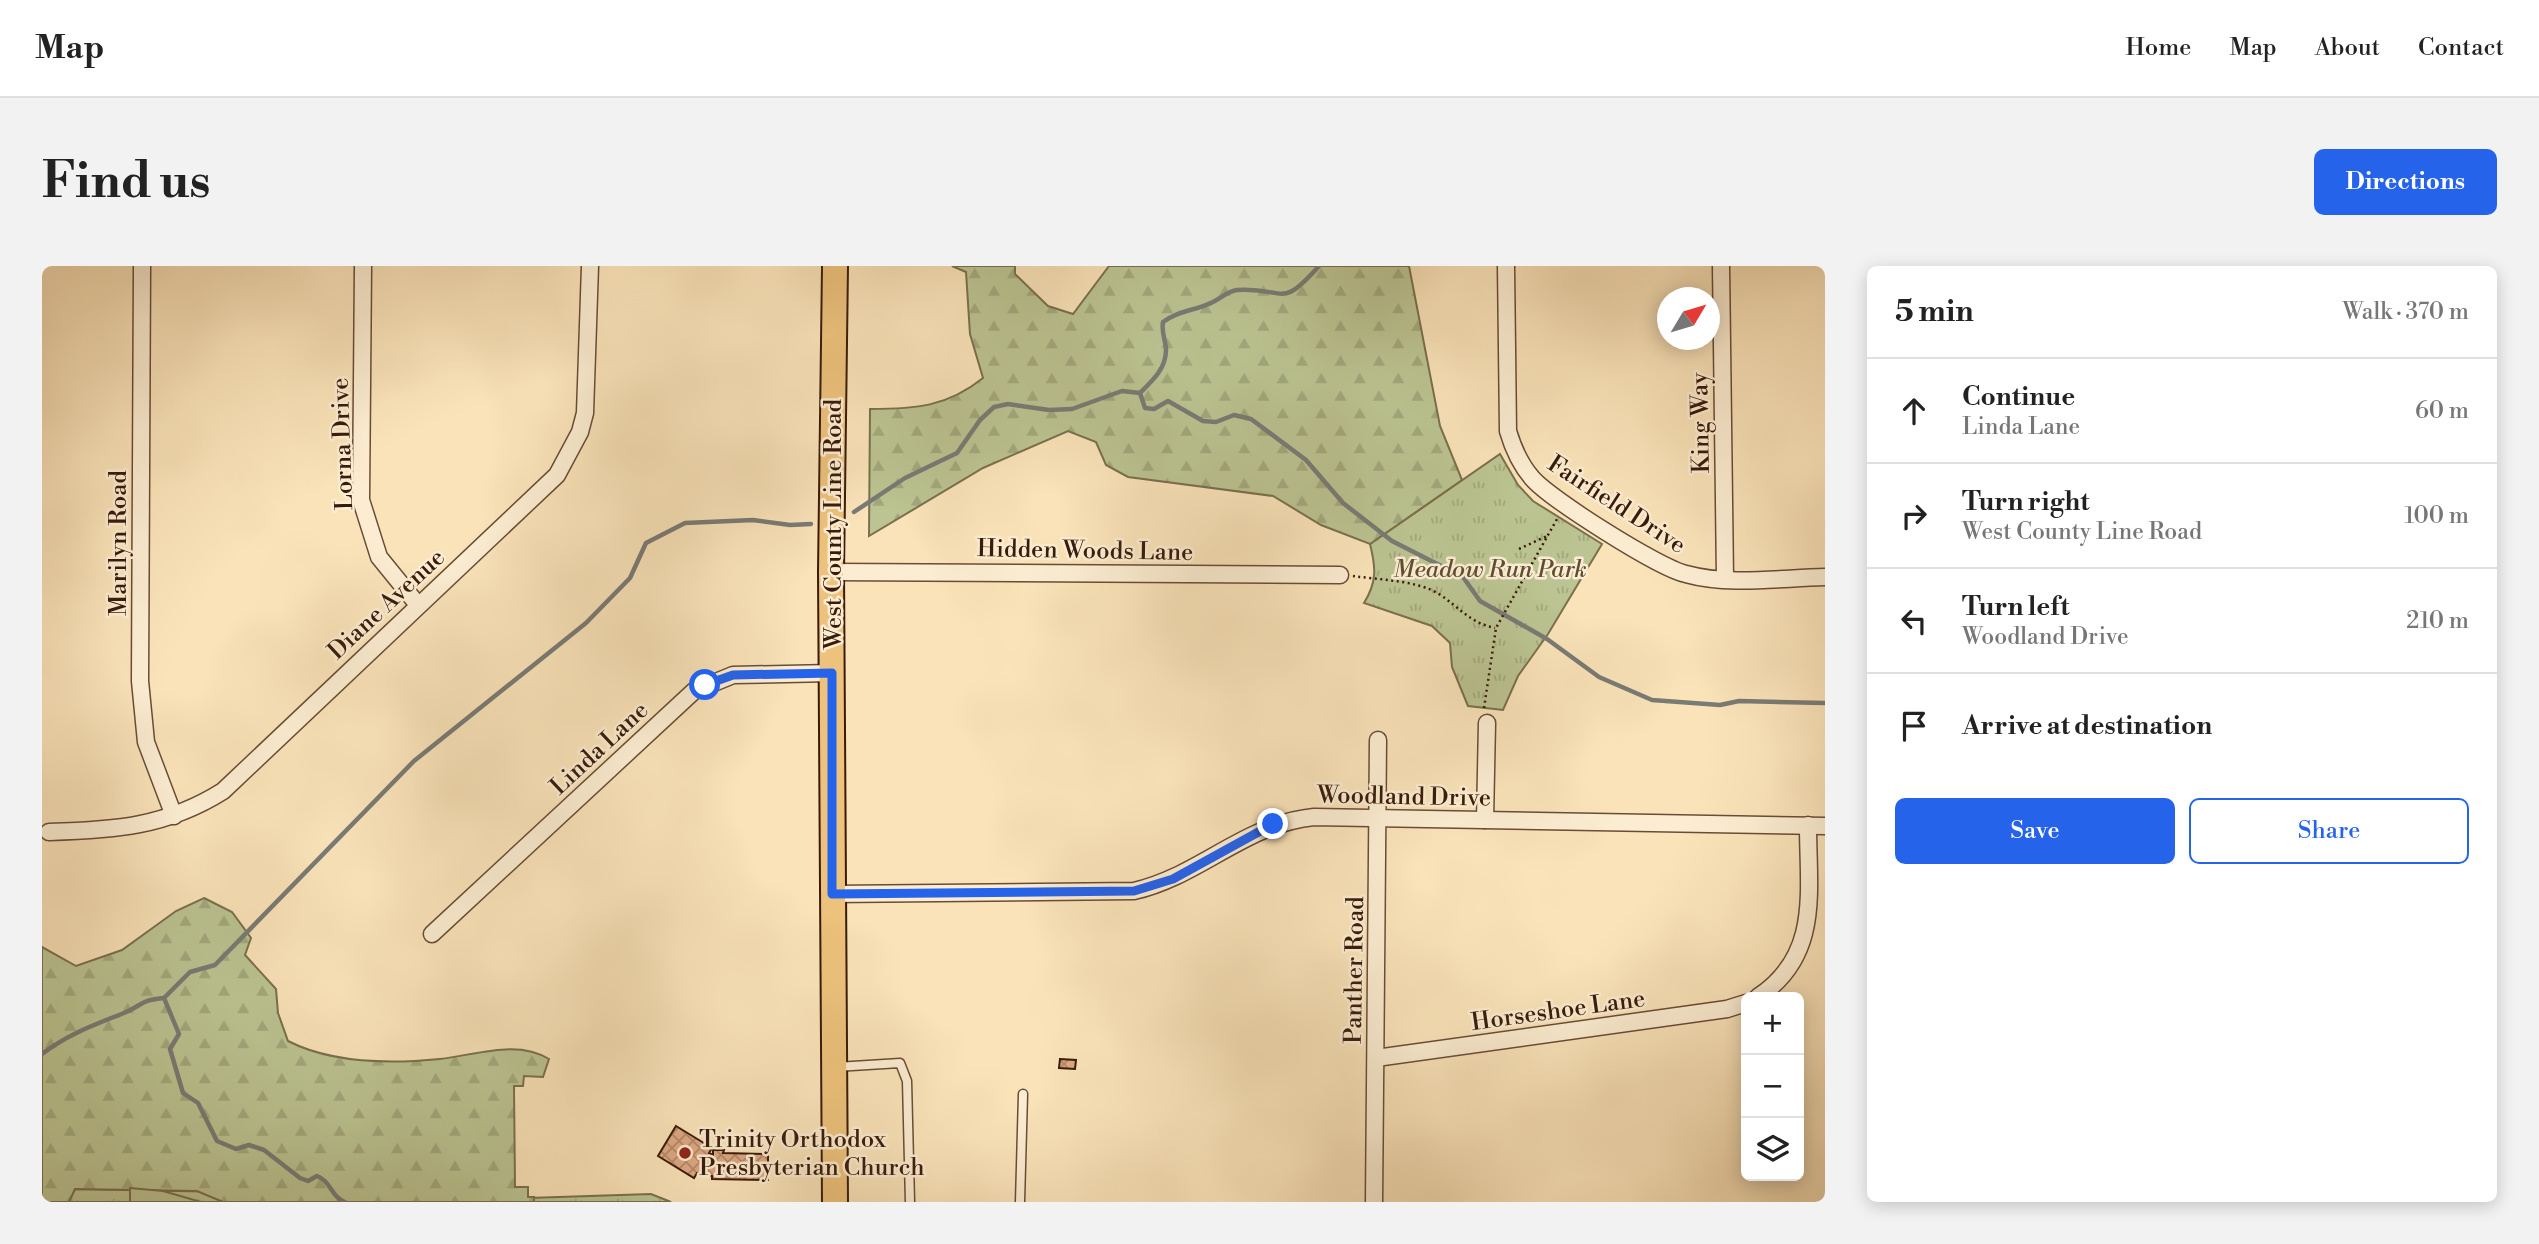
<!DOCTYPE html>
<html lang="en">
<head>
<meta charset="utf-8">
<style>
  :root { --surface:#fff; --page:#f2f2f2; --text:#222; --muted:#767676; --line:#e0e0e0; --accent:#2563eb }
  body { margin:0; font-family:"Libre Bodoni",serif; background:var(--page); color:var(--text) }
  .controls { position:absolute; right:21px; bottom:21px; display:grid; overflow:hidden; border-radius:10px; box-shadow:0 4px 18px #0003 }
  .controls button { width:63px; height:63px; display:grid; place-items:center; padding:0; border:0; border-bottom:2px solid var(--line); background:var(--surface); color:var(--text); font:35px sans-serif }
  .compass { position:absolute; left:1615px; top:21px; width:63px; height:63px; border-radius:50%; background:var(--surface); box-shadow:0 4px 18px #0003; rotate:52deg }
  .stop { position:absolute; width:21px; height:21px; margin:-16px; border:5px solid #2563eb; border-radius:50%; background:#fff }
  .stop.end { background:#2563eb; border-color:#fff; box-shadow:0 2px 7px #0008 }
  .list { margin:0; padding:0; list-style:none }
  h2 { display:flex; justify-content:space-between; align-items:center; height:91px; margin:0; padding:0 28px; font-size:30px }
  h2 small { font-size:23px; font-weight:400; color:var(--muted) }
  .list li { display:grid; grid-template-columns:46px 1fr auto; gap:21px; align-items:center; box-sizing:border-box; height:105px; padding:0 28px; border-top:2px solid var(--line) }
  .list b { display:block; font-size:26px; white-space:nowrap }
  .list p { margin:0; font-size:23px; white-space:nowrap; color:var(--muted) }
  .list em { font-size:23px; font-style:normal; color:var(--muted) }
  .actions { display:flex; gap:14px; padding:21px 28px }
  .actions a { flex:1; padding:16px 0; border:2px solid var(--accent); border-radius:10px; text-align:center; font-size:24px; color:var(--accent) }
  .actions .main { background:var(--accent); color:#fff }
  .icon { flex:none; width:38px; height:38px; fill:none; stroke:currentColor; stroke-width:2; stroke-linecap:round; stroke-linejoin:round }
  .map { position:relative; flex:none; width:1783px; height:936px; overflow:hidden; border-radius:10px }
  header { display:flex; align-items:center; gap:42px; box-sizing:border-box; height:98px; padding:0 35px; background:var(--surface); border-bottom:2px solid var(--line) }
  header strong { font-size:33px }
  nav { display:flex; gap:38px; margin-inline-start:auto; font-size:24px }
  .intro { display:flex; align-items:center; justify-content:space-between; box-sizing:border-box; height:168px; padding:0 42px }
  h1 { margin:0; font-size:49px }
  .button { padding:18px 32px; border-radius:10px; background:var(--accent); color:#fff; font-size:24px; font-weight:700 }
  main { display:flex; gap:42px; padding:0 42px }
  aside { flex:1; background:var(--surface); border-radius:10px; box-shadow:0 4px 18px #0003 }
  .map>svg:first-child { display:block }
</style>
</head>
<body>
<header>
<strong>Map</strong>
<nav><a>Home</a><a>Map</a><a>About</a><a>Contact</a></nav>
</header>
<div class="intro"><h1>Find us</h1><a class="button">Directions</a></div>
<main>
<div class="map">
<svg width="1783" height="936" viewBox="0 0 1783 936">
  <defs>
    <pattern id="grass-tufts" width="24" height="20" patternUnits="userSpaceOnUse" patternTransform="scale(1.75)"><rect width="24" height="20" fill="#bbc492"/><path d="M3 7l-1-3M5 7V3M7 7l1-3M15 17l-1-3M17 17v-4M19 17l1-3" fill="none" stroke="#a2a87d"/></pattern>
    <pattern id="forest-firs" width="22" height="20" patternUnits="userSpaceOnUse" patternTransform="scale(1.75)"><rect width="22" height="20" fill="#bbc492"/><path d="M5 1l3.5 6h-7zM16 11l3.5 6h-7z" fill="#a2a87d"/></pattern>
    <pattern id="building-cross-hatch" width="8" height="8" patternUnits="userSpaceOnUse" patternTransform="scale(1.75)"><rect width="8" height="8" fill="#dea983"/><path d="M0 0l8 8M0 8l8-8" fill="none" stroke="#b58969"/></pattern>
  </defs>
  <rect width="100%" height="100%" fill="#fae3b9"/>
  <filter id="stains"><feTurbulence type="fractalNoise" baseFrequency=".00286" numOctaves="4"/><feColorMatrix values="0 0 0 0 .2 0 0 0 0 .09 0 0 0 0 .02 0 0 0 .5 -.17"/></filter>
  <radialGradient id="worn" r=".72"><stop offset=".6" stop-color="#630" stop-opacity="0"/><stop offset="1" stop-color="#630" stop-opacity=".3"/></radialGradient>
  <g fill="url(#grass-tufts)" stroke="#7a704e" stroke-width="2">
    <path d="M1458 188 1476 219 1491 235 1560 278 1506 368 1476 410 1461 444 1426 440 1410 401 1408 377 1390 360 1322 337C1335 316 1334 302 1328 278Z"/>
    <path d="M32 923 486 932 609 928 629 936H19Z"/>
  </g>
  <g fill="url(#forest-firs)" stroke="#7a704e" stroke-width="2">
    <path d="M910 0H973V8L1006 40 1031 48 1067 0H1367L1398 160 1420 214 1328 278 1279 259 1231 230 1086 211 1064 199 1054 176 1026 165 941 202 827 270 828 143C873 143 905 141 941 112L928 68 924 6Z"/>
    <path d="M162 632 190 646 209 672 203 689 234 723 236 747 246 775C291 798 348 798 398 793 434 789 475 773 507 793L501 811 482 810 481 820H472L473 921H486V931H492V936H181L155 925 33 923 27 936H0V681L34 700 80 684 134 645Z"/>
  </g>
  <path fill="#bbc492" stroke="#7a704e" stroke-width="2" d="M88 922 121 925 159 936H88Z"/>
  <g fill="none" stroke-linecap="round" stroke-linejoin="round">
    <g stroke="#797b75" stroke-width="4.5">
      <path d="M1098 127 1103 142 1112 143 1126 135 1161 155 1174 156 1192 149 1209 153 1264 194 1301 237 1350 275 1421 311 1438 335 1505 373 1557 411 1610 434 1678 439 1697 435 1783 437"/>
      <path d="M812 246 863 212 915 187 938 154 952 141 966 138 1007 144 1030 143 1080 125 1098 127C1110 115 1124 103 1124 84 1124 75 1119 67 1121 56 1137 44 1153 45 1171 36 1179 32 1186 25 1195 24 1245 21 1237 45 1277 0"/>
      <path d="M122 732 137 768 128 783 141 827 156 837 175 875 194 883 207 879 222 884 258 912 266 915 275 910C289 915 289 931 303 936"/>
      <path d="M0 788C26 768 52 759 82 747 101 739 98 734 122 732L148 706 173 699 372 495 544 357 588 312 604 277 643 257 711 254 748 259 769 258"/>
    </g>
  </g>
  <g fill="url(#building-cross-hatch)" stroke="#381b0b" stroke-width="2">
    <path d="M1018 793 1034 794 1033 803 1017 802Z"/>
    <path d="M634 860 670 882 667 887 671 889V884H682L681 887 726 888V914L670 913V910L655 907 652 912 616 890Z"/>
  </g>
  <g fill="none" stroke-linecap="round" stroke-linejoin="round">
    <defs>
      <g id="service">
        <path d="M794 801 858 797 865 815 868 936"/>
        <path d="M978 936 981 828"/>
      </g>
      <g id="minor">
        <path d="M100 0 98 415 104 476 132 550"/>
        <path d="M321 0 319 234 337 291 376 339"/>
        <path d="M1464 0 1466 165C1471 182 1478 198 1490 212 1508 233 1617 302 1644 308 1687 320 1738 312 1783 311"/>
        <path d="M1679 0 1683 313"/>
        <path d="M789 306 1298 309"/>
        <path d="M1443 554 1445 457"/>
        <path d="M7 566C72 564 124 561 181 525L515 209 538 166 543 147 548 0"/>
        <path d="M790 628 1092 625C1158 610 1202 558 1272 551L1783 560"/>
        <path d="M390 668 652 425 691 409 790 407"/>
        <path d="M1716 731C1779 689 1766 626 1766 559"/>
        <path d="M1334 792 1685 743 1704 737"/>
        <path d="M1332 936 1336 474"/>
      </g>
      <path id="primary" d="M793 936 789 306 793 0"/>
    </defs>
    <use href="#service" stroke="#684d36" stroke-width="11"/>
    <use href="#minor" stroke="#684d36" stroke-width="19"/>
    <use href="#primary" stroke="#381b0b" stroke-width="28"/>
    <g stroke="#381b0b" stroke-width="2.5" stroke-dasharray="2 3.5" stroke-linecap="butt">
      <path d="M1477 283 1505 270"/>
      <path d="M1311 310C1338 314 1374 314 1397 328 1417 341 1428 357 1453 362"/>
      <path d="M1442 442 1454 362 1515 253"/>
    </g>
    <use href="#service" stroke="#fcedd2" stroke-width="8"/>
    <use href="#minor" stroke="#fcedd2" stroke-width="16"/>
    <use href="#primary" stroke="#edc27c" stroke-width="24"/>
  </g>
  <g fill="none" stroke-linecap="round" stroke-linejoin="round">
    <path stroke="#2563eb" stroke-width="9" d="M663 419 691 409 790 407V628L1092 625 1131 613 1231 558"/>
  </g>
  <circle fill="#8f2418" stroke="#fcedd2" stroke-width="2.5" cx="643" cy="887" r="7"/>
  <g text-anchor="middle" stroke-width="5" stroke-linejoin="round" paint-order="stroke">
    <g font-size="24" fill="#381b0b" stroke="#fcedd2">
      <text transform="translate(1658 157) rotate(-91)" y="8">King Way</text>
      <text transform="translate(300 178) rotate(-92)" y="8">Lorna Drive</text>
      <text transform="translate(1575 238) rotate(33)" y="8">Fairfield Drive</text>
      <text transform="translate(791 258) rotate(-90)" y="8">West County Line Road</text>
      <text transform="translate(76 277) rotate(-90)" y="8">Marilyn Road</text>
      <text transform="translate(1043 284) rotate(1)" y="8">Hidden Woods Lane</text>
      <text transform="translate(344 338) rotate(-43)" y="8">Diane Avenue</text>
      <text transform="translate(557 482) rotate(-43)" y="8">Linda Lane</text>
      <text transform="translate(1362 530) rotate(1)" y="8">Woodland Drive</text>
      <text transform="translate(1312 704) rotate(-89)" y="8">Panther Road</text>
      <text transform="translate(1516 744) rotate(-8)" y="8">Horseshoe Lane</text>
    </g>
    <g font-size="24" font-style="italic" fill="#5f4e34" stroke="#fcedd2">
      <text x="1448" y="311">Meadow Run Park</text>
    </g>
    <g font-size="24" fill="#381b0b" stroke="#fcedd2" text-anchor="start">
      <text x="657" y="881">Trinity Orthodox<tspan x="657" dy="28">Presbyterian Church</tspan></text>
    </g>
  </g>
  <rect width="100%" height="100%" filter="url(#stains)"/>
  <rect width="100%" height="100%" fill="url(#worn)"/>
</svg>
<div class="controls">
<button>+</button>
<button>−</button>
<button><svg class="icon" aria-label="layers" viewBox="0 0 24 24"><path d="M12 4l9 5-9 5-9-5zM3 14l9 5 9-5"/></svg></button>
</div>
<svg class="compass" viewBox="-18 -18 36 36"><path d="M0-13l5 13h-10z" fill="#e53935"/><path d="M0 13l5-13h-10z" fill="#767676"/></svg>
<div class="stop" style="left:663px;top:419px"></div>
<div class="stop end" style="left:1231px;top:558px"></div>
</div>
<aside>
<h2>5 min<small>Walk · 370 m</small></h2>
<ul class="list">
<li><svg class="icon" aria-label="ahead" viewBox="0 0 24 24"><path d="M12 20V5M6 11l6-6 6 6"/></svg><div><b>Continue</b><p>Linda Lane</p></div><em>60 m</em></li>
<li><svg class="icon" aria-label="right" viewBox="0 0 24 24"><path d="M7 20v-9h11M14 6l5 5-5 5"/></svg><div><b>Turn right</b><p>West County Line Road</p></div><em>100 m</em></li>
<li><svg class="icon" aria-label="left" viewBox="0 0 24 24"><path d="M17 20v-9H6M10 6l-5 5 5 5"/></svg><div><b>Turn left</b><p>Woodland Drive</p></div><em>210 m</em></li>
<li><svg class="icon" aria-label="arrive" viewBox="0 0 24 24"><path d="M6 21V4h12l-3 4 3 4H6"/></svg><div><b>Arrive at destination</b></div></li>
</ul>
<div class="actions"><a class="main">Save</a><a>Share</a></div>
</aside>
</main>
</body>
</html>
